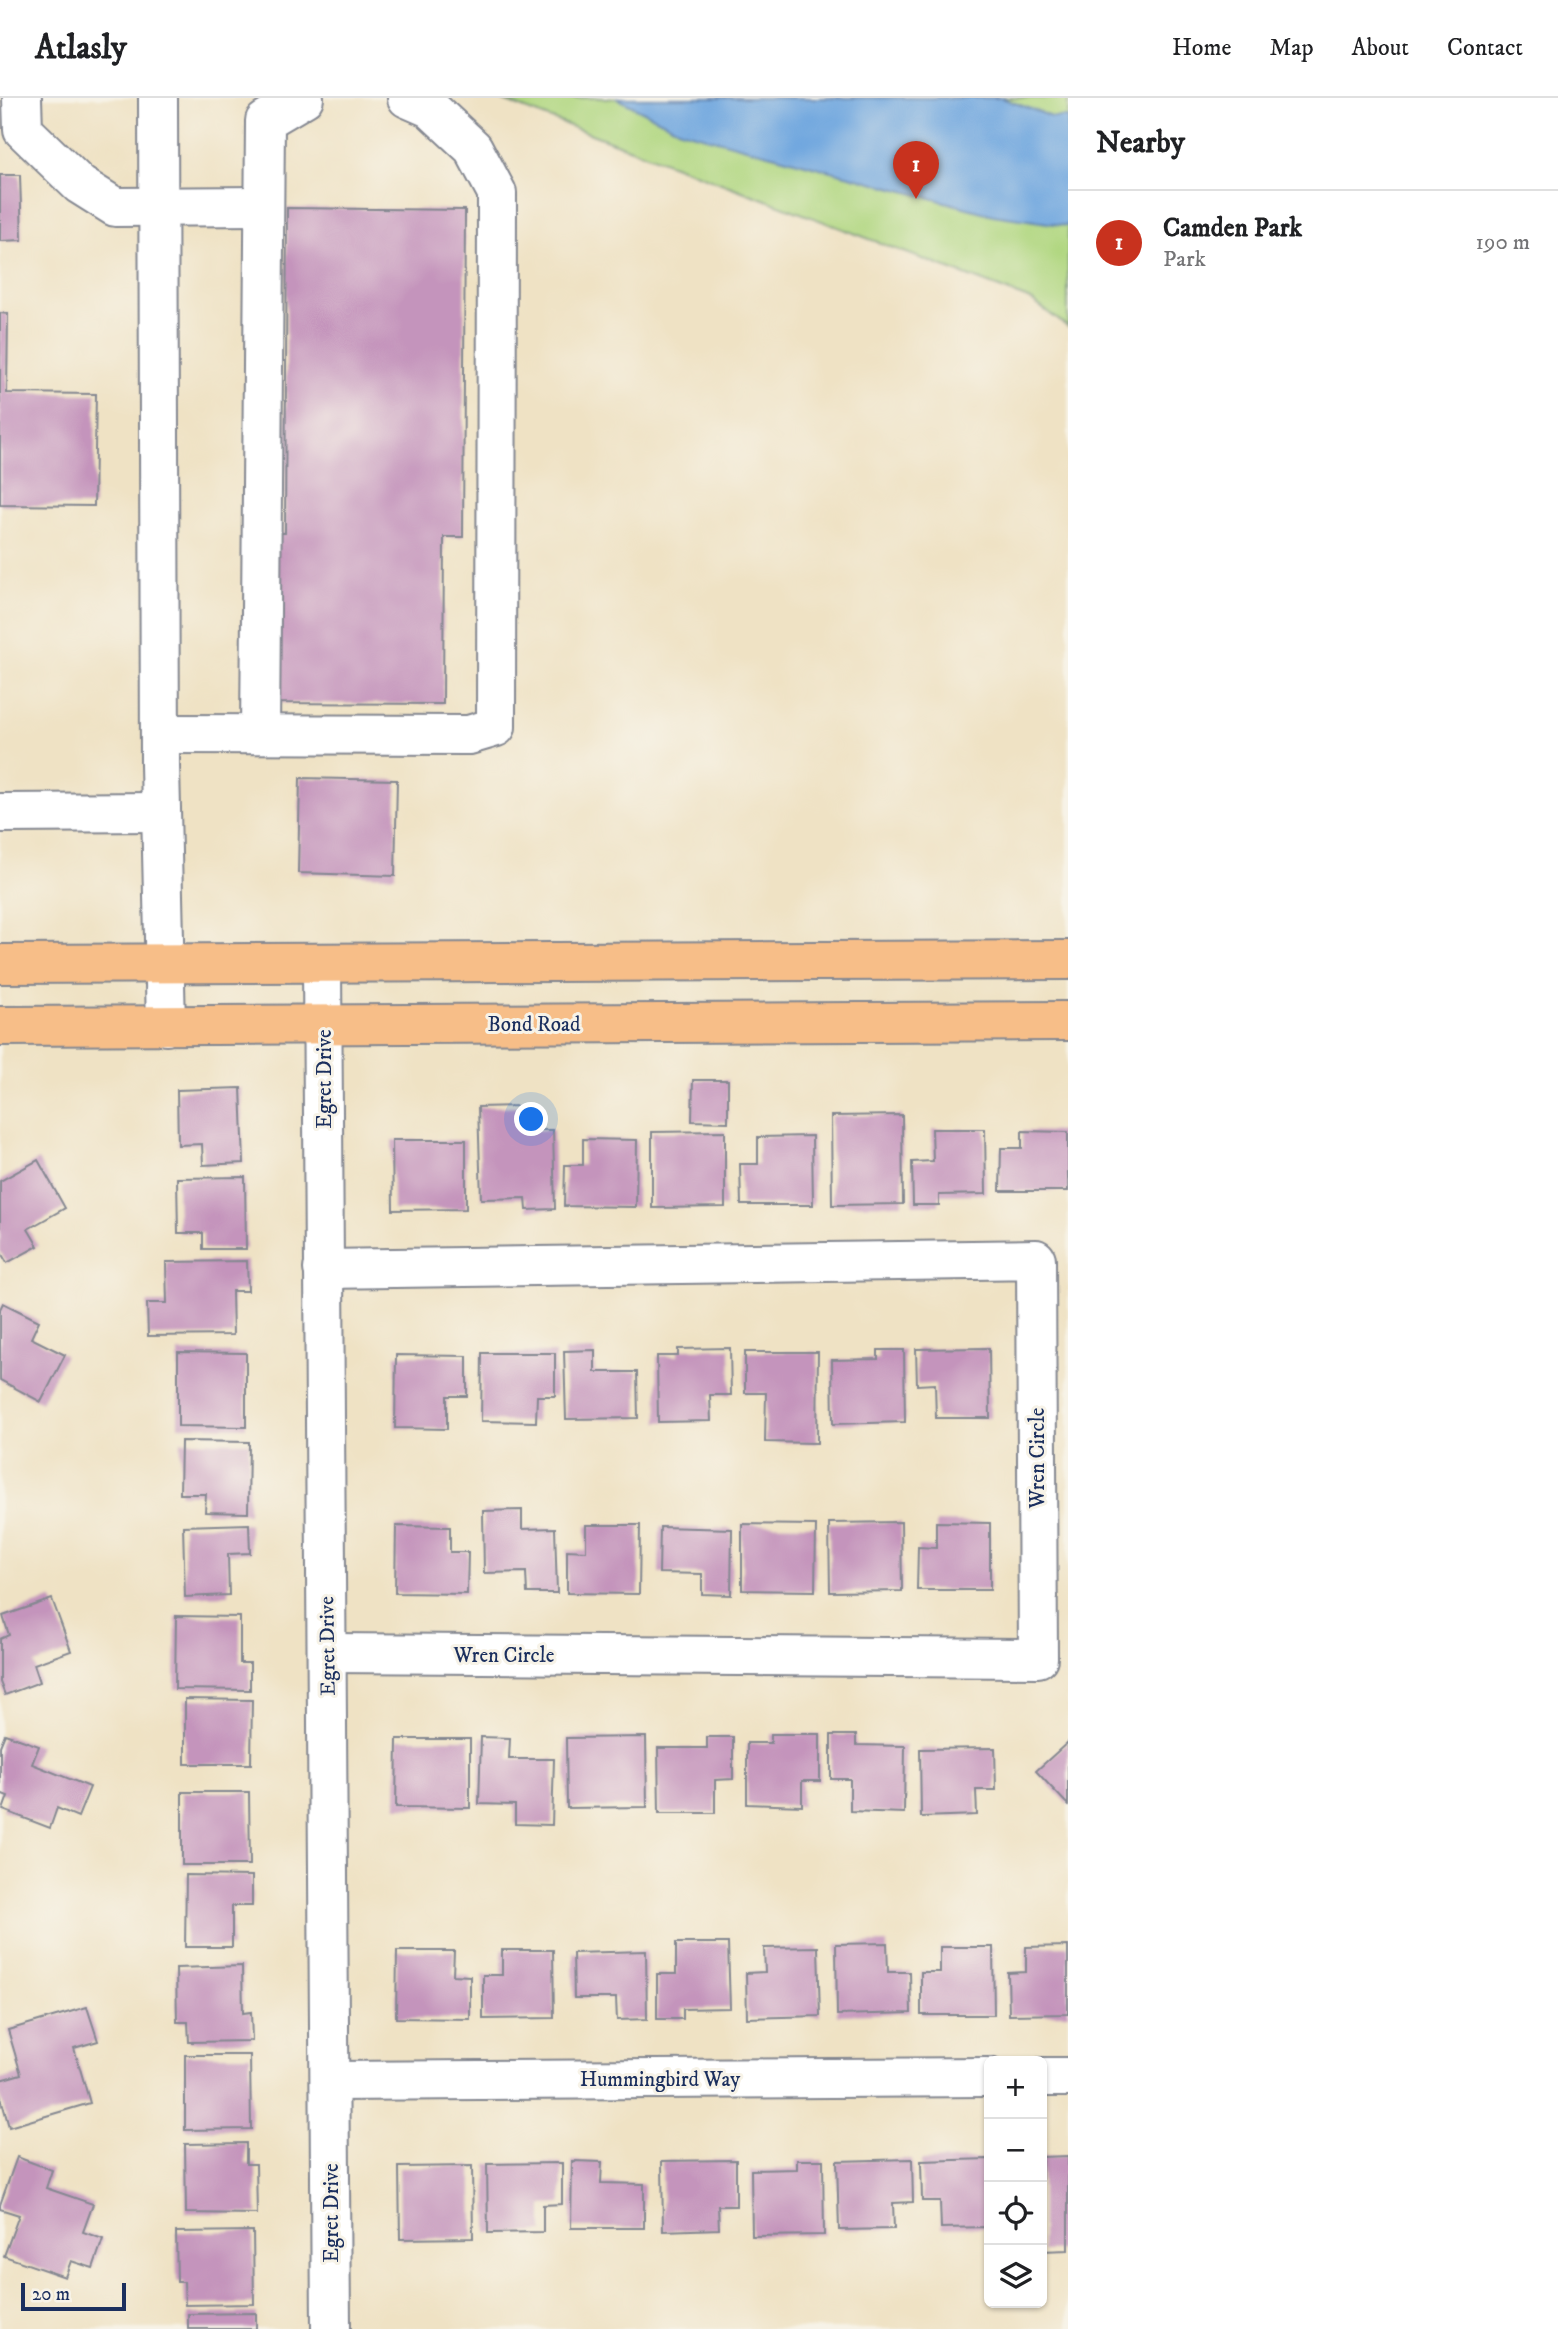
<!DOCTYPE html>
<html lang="en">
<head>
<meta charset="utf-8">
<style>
  :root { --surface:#fff; --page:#f2f2f2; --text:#202124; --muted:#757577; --line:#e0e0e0; --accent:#c8321e }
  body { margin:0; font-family:"IM FELL DW Pica",serif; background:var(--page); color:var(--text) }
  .controls { position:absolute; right:21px; bottom:21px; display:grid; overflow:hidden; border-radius:10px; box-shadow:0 2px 5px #0004 }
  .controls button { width:63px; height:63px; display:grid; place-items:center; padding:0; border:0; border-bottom:2px solid var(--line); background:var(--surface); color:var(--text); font:35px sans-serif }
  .scale { position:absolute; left:21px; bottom:18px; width:105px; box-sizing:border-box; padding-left:7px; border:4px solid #1b2f5e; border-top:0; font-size:19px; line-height:24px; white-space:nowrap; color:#1b2f5e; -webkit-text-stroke:5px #f7f3e8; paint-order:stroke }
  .you { position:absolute; left:532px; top:1022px; width:24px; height:24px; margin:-18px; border:5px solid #fff; border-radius:50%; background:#1a73e8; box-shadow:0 0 0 10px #1a73e833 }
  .badge { display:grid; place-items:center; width:46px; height:46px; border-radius:50%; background:var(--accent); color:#fff; font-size:23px; font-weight:700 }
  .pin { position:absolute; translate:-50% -58px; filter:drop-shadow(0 2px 4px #0008) }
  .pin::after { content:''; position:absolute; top:37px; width:24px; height:21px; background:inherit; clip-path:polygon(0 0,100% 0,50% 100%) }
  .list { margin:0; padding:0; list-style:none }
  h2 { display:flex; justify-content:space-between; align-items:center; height:91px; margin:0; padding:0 28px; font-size:30px }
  h2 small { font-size:23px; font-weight:400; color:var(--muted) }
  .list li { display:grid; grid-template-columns:46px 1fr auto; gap:21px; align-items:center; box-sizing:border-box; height:105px; padding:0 28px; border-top:2px solid var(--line) }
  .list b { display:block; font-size:26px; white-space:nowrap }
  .list p { margin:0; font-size:23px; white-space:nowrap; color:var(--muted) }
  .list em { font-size:23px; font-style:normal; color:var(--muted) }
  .icon { flex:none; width:38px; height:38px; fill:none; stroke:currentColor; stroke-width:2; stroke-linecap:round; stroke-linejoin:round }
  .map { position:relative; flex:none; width:1068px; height:2231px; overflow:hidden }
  header { display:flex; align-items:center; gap:42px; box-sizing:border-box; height:98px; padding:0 35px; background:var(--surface); border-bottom:2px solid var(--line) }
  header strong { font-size:33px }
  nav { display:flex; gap:38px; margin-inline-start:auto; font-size:24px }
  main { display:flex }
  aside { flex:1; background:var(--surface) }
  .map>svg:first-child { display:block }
</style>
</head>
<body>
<header>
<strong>Atlasly</strong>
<nav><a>Home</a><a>Map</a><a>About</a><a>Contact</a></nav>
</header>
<main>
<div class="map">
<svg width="1068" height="2231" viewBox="0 0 1068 2231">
  <rect width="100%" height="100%" fill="#f7f3e8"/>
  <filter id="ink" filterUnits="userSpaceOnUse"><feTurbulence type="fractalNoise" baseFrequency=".0143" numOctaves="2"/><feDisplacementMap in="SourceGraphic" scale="14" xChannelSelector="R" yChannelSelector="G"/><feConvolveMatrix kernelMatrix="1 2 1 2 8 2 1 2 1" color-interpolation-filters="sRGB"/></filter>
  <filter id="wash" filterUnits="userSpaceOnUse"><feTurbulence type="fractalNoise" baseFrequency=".00686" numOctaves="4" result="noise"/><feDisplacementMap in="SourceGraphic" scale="28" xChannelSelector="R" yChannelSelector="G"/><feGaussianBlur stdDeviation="1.57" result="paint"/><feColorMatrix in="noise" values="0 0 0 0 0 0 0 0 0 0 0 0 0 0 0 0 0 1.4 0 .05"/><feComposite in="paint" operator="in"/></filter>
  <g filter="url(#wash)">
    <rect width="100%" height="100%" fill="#efe2c4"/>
    <path fill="#b1d781" stroke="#668370" stroke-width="2" d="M496 0H1068V229L1031 202Z"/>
    <path fill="#71a7df" stroke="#466b9e" stroke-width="2" d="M616 0H1002L1052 19H1068V128L993 117 680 32Z"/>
    <g id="blocks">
      <g fill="#c494bc">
        <path d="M0 77H20L22 142 0 143Z"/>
        <path d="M287 110 465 112 463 439H444L443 606 265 605 266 435H285Z"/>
        <path d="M0 215 8 216 7 295 96 296 94 408 0 407Z"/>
        <path d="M300 680 397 682 395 778 298 775Z"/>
        <path d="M693 982H728V1024L692 1023Z"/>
        <path d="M241 990 244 1065 203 1067 202 1046 178 1047 177 992Z"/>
        <path d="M523 1008V1032H553L555 1111 527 1112 526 1100 481 1101 478 1009Z"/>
        <path d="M902 1017 903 1106 832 1107 831 1018Z"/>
        <path d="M932 1031H985L986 1096 939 1097V1107H913L912 1064 933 1063Z"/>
        <path d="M725 1033V1109L652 1110V1034Z"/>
        <path d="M1022 1033 1068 1034V1093H1000L1001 1050H1022Z"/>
        <path d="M812 1038 813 1107H741L740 1066H758V1039Z"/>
        <path d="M583 1041 637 1042 636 1109 564 1108 565 1067H583Z"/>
        <path d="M392 1042H466V1111L393 1112Z"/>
        <path d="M38 1062 65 1110 28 1131 38 1148 7 1165 0 1153V1083Z"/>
        <path d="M245 1079 246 1151H203V1135H178L177 1080Z"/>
        <path d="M247 1163 248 1193H232L233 1237 148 1238 147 1205H167L166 1164Z"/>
        <path d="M3 1205 39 1223 31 1240 65 1257 41 1304 0 1282V1211Z"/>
        <path d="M730 1250 731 1297H710L711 1323 658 1324 657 1258H678V1251Z"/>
        <path d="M989 1250 990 1320H936L935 1286 917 1287 916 1251Z"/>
        <path d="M595 1252V1274H637L638 1320 566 1321 564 1253Z"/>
        <path d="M878 1252H904L905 1324 833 1326 832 1262 878 1261Z"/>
        <path d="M178 1254 246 1255V1329L178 1328Z"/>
        <path d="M745 1254H818L817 1345 765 1344 766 1295H745Z"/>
        <path d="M482 1255H555V1298H537L536 1324 481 1323Z"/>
        <path d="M396 1257 467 1258V1298H447V1331L395 1330Z"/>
        <path d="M181 1343 249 1344 248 1415 205 1414 206 1396H180Z"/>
        <path d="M522 1412V1431L555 1430 557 1495H527L526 1474 484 1475 483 1413Z"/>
        <path d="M901 1424 902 1493 830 1494 829 1425Z"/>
        <path d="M936 1424 990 1425V1492H917L918 1449 936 1450Z"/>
        <path d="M249 1426 250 1455 228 1456 229 1497 185 1499 183 1428Z"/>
        <path d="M742 1426 816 1427 815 1493 742 1492Z"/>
        <path d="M586 1427H640L639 1496 567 1495V1452L586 1453Z"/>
        <path d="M396 1428 450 1429V1454H468L467 1496 395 1495Z"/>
        <path d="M660 1429 732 1431 731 1497 702 1496V1476L659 1475Z"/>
        <path d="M52 1501 71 1553 34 1566 40 1584 5 1597 0 1584V1541L9 1537 3 1518Z"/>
        <path d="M176 1518 240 1519V1565H250V1592L175 1591Z"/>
        <path d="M185 1601 252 1602 251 1666H185Z"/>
        <path d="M5 1636 39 1648 32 1666 90 1689 78 1719 57 1710 50 1730 3 1712 8 1698 0 1695V1648Z"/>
        <path d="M771 1636H820V1683H802V1708L747 1706V1645H771Z"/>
        <path d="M831 1637H856V1647L905 1648 904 1715 850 1713V1681H831Z"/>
        <path d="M481 1639 510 1640 509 1661H554L552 1727 515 1726V1707L479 1706Z"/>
        <path d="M646 1639 647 1709 567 1710 566 1640Z"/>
        <path d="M707 1639H733V1681L715 1682V1715H659L658 1650H707Z"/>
        <path d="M397 1641H470V1710L396 1709Z"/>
        <path d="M1068 1644V1707L1036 1673Z"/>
        <path d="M995 1650 996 1692H976L977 1717 921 1719 920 1651Z"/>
        <path d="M182 1694H249L250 1767H182Z"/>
        <path d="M186 1777 252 1778V1808H232V1849H185Z"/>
        <path d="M676 1845H728L730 1910 683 1911V1921H657V1876H676Z"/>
        <path d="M887 1845 888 1874H910L911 1915 837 1917 836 1846Z"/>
        <path d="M1068 1848V1916L1009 1917 1008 1875 1026 1874V1849Z"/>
        <path d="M818 1849 820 1918 747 1920 746 1875 765 1874 764 1850Z"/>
        <path d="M940 1849H993L994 1917H921V1874H940Z"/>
        <path d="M502 1852H553L554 1920 483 1921V1877H502Z"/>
        <path d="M397 1853H454L453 1877 470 1878V1921L396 1920Z"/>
        <path d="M646 1853 647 1921 617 1922 616 1900H574L573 1855Z"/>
        <path d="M242 1868 243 1915 251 1914 252 1943 189 1944 188 1924H177L176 1870Z"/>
        <path d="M87 1909 98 1943 74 1950 90 2005 9 2029 0 1996V1982L21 1976 8 1932Z"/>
        <path d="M185 1957H250L251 2031 185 2032Z"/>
        <path d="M246 2045V2066H256L257 2116 186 2115 185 2046Z"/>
        <path d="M1068 2058V2152L1042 2153V2059Z"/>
        <path d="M17 2059 52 2072 46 2090 93 2106 83 2134 103 2141 93 2170 71 2163 65 2179 4 2158 19 2117 0 2111V2107Z"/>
        <path d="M912 2061 913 2104 893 2105 894 2131 839 2132 837 2063Z"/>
        <path d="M989 2061V2129L941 2130 940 2103H922L921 2063Z"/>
        <path d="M736 2062V2108H718L719 2131 663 2133 662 2063Z"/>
        <path d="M797 2062H823L824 2137 752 2138 751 2072 797 2071Z"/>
        <path d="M572 2063 602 2064 601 2085 644 2086V2130H571Z"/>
        <path d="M562 2065V2106L543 2107V2134L488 2135 487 2066Z"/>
        <path d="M472 2068 473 2140 400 2141 399 2069Z"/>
        <path d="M253 2133 254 2206 185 2207 184 2184H177L176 2134Z"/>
        <path d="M256 2215V2231H188V2216Z"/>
      </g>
    </g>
  </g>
  <g filter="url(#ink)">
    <use href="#blocks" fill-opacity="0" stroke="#858891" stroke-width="2"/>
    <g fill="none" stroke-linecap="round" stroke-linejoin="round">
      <defs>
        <g id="minor">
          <path d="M22 0 23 32 80 87 115 109 264 108"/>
          <path d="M158 0 160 667 166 928"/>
          <path d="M260 635 265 23 304 0"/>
          <path d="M160 636 469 637 496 629 497 95 473 50 430 10 407 0"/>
          <path d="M0 715 161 714"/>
          <path d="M322 865 331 2231"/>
          <path d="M323 1171 1036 1161 1038 1560 327 1555"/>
          <path d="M1042 1979H1068"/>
          <path d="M330 1983 989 1979"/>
        </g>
        <g id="major">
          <path d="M0 866 1068 862"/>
          <path d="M0 928 1068 923"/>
        </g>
      </defs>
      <use href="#minor" stroke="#858891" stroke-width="42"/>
      <use href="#major" stroke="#858891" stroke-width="42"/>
      <use href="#minor" stroke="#fff" stroke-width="38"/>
      <use href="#major" stroke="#f7be88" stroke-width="38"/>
    </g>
  </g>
  <g text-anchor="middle" stroke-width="6" stroke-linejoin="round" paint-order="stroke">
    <g font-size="21" fill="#1b2f5e" stroke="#f7f3e8">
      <text x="534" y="933">Bond Road</text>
      <text transform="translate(324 981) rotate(-90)" y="7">Egret Drive</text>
      <text transform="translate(1037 1360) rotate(-90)" y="7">Wren Circle</text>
      <text transform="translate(327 1548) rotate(-91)" y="7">Egret Drive</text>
      <text x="504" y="1564">Wren Circle</text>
      <text x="660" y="1988">Hummingbird Way</text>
      <text transform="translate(331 2115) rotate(-90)" y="7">Egret Drive</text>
    </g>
  </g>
</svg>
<div class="controls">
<button>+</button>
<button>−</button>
<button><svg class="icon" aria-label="locate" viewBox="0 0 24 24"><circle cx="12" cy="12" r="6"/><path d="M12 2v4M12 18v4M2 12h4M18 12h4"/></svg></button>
<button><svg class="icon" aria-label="layers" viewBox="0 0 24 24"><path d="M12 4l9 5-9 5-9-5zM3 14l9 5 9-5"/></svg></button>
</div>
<div class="scale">20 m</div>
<div class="you"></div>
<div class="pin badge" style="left:916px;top:101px">1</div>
</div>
<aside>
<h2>Nearby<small></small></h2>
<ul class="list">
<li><span class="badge">1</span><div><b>Camden Park</b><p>Park</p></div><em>190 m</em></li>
</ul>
</aside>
</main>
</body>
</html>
